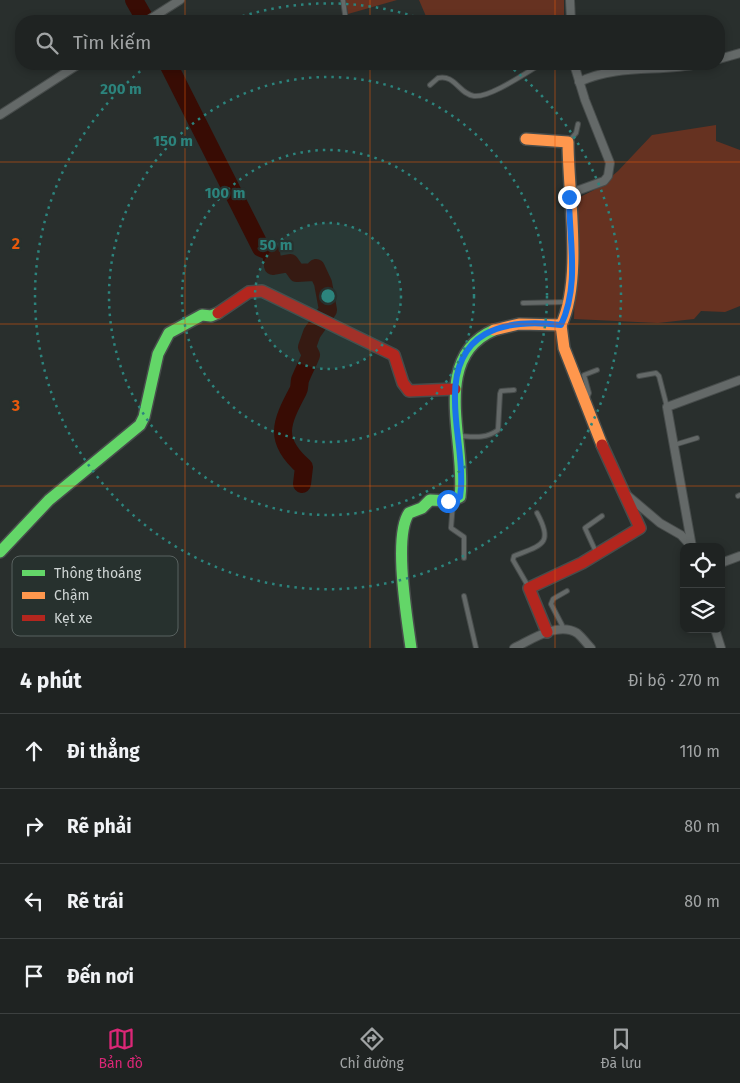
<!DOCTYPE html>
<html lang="vi">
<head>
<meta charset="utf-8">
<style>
  :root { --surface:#1f2322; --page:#272b2a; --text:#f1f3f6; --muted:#a1a4a5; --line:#3c4040; --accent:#db2777 }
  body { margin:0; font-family:"Fira Sans",sans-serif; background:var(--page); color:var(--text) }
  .controls { position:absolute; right:15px; bottom:15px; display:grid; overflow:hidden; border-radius:10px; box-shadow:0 2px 8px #0003 }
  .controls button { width:45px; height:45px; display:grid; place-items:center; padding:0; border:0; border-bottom:1px solid var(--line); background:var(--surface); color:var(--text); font:25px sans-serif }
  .stop { position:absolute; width:15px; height:15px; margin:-11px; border:4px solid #1a73e8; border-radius:50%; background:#fff }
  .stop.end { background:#1a73e8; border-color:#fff; box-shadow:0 1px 5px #0008 }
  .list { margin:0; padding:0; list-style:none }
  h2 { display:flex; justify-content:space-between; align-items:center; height:65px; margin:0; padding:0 20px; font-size:21px }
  h2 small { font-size:16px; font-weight:400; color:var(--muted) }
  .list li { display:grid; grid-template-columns:32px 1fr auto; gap:15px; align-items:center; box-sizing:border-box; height:75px; padding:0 20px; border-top:1px solid var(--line) }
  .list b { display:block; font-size:19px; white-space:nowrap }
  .list em { font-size:16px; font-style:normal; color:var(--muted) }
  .icon { flex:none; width:28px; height:28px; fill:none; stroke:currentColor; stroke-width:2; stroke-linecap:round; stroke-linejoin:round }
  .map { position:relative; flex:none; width:740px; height:648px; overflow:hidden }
  .search { position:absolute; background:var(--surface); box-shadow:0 2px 8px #0003; left:15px; right:15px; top:15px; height:55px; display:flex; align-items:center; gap:12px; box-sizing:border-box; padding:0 18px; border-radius:20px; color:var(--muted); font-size:19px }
  .sheet { height:365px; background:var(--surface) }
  nav { display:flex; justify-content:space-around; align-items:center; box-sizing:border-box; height:70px; border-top:1px solid var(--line); background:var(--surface); font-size:14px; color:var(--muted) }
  nav a { display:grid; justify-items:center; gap:2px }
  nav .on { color:var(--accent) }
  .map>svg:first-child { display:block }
</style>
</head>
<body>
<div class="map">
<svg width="740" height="648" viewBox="0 0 740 648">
  <rect width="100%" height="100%" fill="#292f2d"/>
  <g fill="#663221">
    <path d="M346 0H397L348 14Z"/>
    <path d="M404 0H564V21H505V19L428 21 419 0Z"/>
    <path d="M716 125V141L740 150V306L725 312 701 311 694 319 658 323 574 319 578 198 598 188 618 171 652 135Z"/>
  </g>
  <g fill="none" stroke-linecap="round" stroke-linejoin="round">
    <g stroke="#380c04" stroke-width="18">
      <path d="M134 0 146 21"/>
      <path d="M168 64 261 248 271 252 273 266 290 263 297 273 313 272 316 268 323 283 328 310 312 333 307 347 311 355C308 363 303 372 300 380 299 384 300 387 298 391 281 423 273 440 304 467L302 484"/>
    </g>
    <defs>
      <g id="lane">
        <path d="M343 0 346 21"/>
        <path d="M369 64H375"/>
        <path d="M430 85 438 78C455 74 459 94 474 96 490 98 527 72 541 64"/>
        <path d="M570 140 576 133 578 124"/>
        <path d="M523 303 566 302"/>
        <path d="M639 376 656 373 659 376 667 407"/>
        <path d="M586 401 589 393 584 375 597 370"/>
        <path d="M460 436C474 437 486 439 498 430L500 394 501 391 514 390"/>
        <path d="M674 445 697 438"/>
        <path d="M738 496 740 495"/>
        <path d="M453 503 451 528 464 537V558"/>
        <path d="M596 552 585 528 602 516"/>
        <path d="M528 586 513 560 514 556C542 545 554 544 537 513"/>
        <path d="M464 596 476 648"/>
        <path d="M561 630 562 625 551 604 553 599 567 591"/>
      </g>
      <g id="street">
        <path d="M570 0 571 21"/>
        <path d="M147 21 180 0"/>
        <path d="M719 59 740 53"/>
        <path d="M579 82C617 64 659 72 698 64"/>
        <path d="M0 115 79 64"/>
        <path d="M571 193 604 181 608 176 610 163 585 100 574 64"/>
        <path d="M627 495 660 523 681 535 691 546"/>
        <path d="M692 547 667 407 740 380"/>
        <path d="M721 563 740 556"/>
        <path d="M715 629 721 648"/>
        <path d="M514 648C531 640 558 621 577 633 582 637 587 644 591 648"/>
      </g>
      <g id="fast">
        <path d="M0 552 49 500 140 425 144 417 158 354 169 333 202 315 211 316 218 313"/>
        <path d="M411 648C407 618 393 536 409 513L422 508 430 500 450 501 460 497C467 444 429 358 494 330"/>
      </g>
      <g id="slow">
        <path d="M561 325 564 348 602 445"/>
        <path d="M494 330 519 324 561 325C583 280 568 193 568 142L526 139"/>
      </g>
      <g id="jam">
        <path d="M218 313 249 292 262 291 394 355 403 383 409 391 455 389"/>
        <path d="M547 632 529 588 582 563 640 528 602 445"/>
      </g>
    </defs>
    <use href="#lane" stroke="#474c4b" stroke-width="6"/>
    <use href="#street" stroke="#474c4b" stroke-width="10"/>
    <use href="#fast" stroke="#474c4b" stroke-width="14"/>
    <use href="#slow" stroke="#474c4b" stroke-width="14"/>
    <use href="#jam" stroke="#474c4b" stroke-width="14"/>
    <use href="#lane" stroke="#646968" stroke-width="4"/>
    <use href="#street" stroke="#646968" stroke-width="8"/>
    <use href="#fast" stroke="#63d668" stroke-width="11"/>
    <use href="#slow" stroke="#ff974d" stroke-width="11"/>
    <use href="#jam" stroke="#b3261e" stroke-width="11"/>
  </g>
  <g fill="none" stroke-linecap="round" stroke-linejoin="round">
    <path stroke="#1a73e8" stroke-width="6" d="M448 501 460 497 461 488C463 459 455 430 455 401 453 331 502 318 561 325 580 285 569 239 569 197"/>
  </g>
  <path fill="none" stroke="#e8590c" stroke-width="1" stroke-opacity="0.55" d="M185 0V21M370 0V21M555 0V21M185 64V648M370 64V648M555 64V648M0 162H740M0 324H740M0 486H740"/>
  <circle cx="328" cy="296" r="73" fill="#2c847d" fill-opacity=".12"/>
  <g fill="none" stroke="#2c847d" stroke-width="2.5" stroke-dasharray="2.5 5">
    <circle cx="328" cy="296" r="73"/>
    <circle cx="328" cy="296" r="146"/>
    <circle cx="328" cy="296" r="219"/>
    <path d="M228 21A293 293 0 0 1 428 21M508 65A293 293 0 1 1 148 65"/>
  </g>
  <rect x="12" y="556" width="166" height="80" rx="8" fill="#27312e" stroke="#596260" stroke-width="1"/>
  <rect x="22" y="570" width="23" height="6" fill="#63d668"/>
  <rect x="22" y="592" width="23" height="7" fill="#ff974d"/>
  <rect x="22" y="615" width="23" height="6" fill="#b3261e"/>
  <g font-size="14" fill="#ced4d3">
    <text x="54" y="578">Thông thoáng</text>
    <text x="54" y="600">Chậm</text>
    <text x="54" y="623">Kẹt xe</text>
  </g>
  <g font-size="16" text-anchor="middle" font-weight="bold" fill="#e8590c" stroke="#27312e" stroke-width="4.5" stroke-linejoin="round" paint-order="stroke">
    <text x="16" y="249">2</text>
    <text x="16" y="411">3</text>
  </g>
  <circle cx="328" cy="296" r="8" fill="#2c847d" stroke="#27312e" stroke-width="2.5"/>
  <g font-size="15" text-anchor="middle" font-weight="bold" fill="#2c847d" stroke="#27312e" stroke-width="4.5" stroke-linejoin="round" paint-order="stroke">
    <text x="121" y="94">200 m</text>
    <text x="173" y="146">150 m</text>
    <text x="225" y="198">100 m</text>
    <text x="276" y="250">50 m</text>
  </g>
</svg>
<div class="controls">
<button><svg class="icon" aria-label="locate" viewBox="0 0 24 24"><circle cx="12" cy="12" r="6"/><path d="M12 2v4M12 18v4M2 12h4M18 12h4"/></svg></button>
<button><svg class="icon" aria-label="layers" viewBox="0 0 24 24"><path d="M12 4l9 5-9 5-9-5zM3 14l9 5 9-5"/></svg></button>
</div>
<div class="stop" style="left:448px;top:501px"></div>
<div class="stop end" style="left:569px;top:197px"></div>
<div class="search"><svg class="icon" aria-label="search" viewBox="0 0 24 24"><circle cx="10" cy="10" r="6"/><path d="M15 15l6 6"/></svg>Tìm kiếm</div>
</div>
<section class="sheet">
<h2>4 phút<small>Đi bộ · 270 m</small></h2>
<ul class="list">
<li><svg class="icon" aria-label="ahead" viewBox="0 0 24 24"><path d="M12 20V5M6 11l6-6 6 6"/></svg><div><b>Đi thẳng</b></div><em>110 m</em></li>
<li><svg class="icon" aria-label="right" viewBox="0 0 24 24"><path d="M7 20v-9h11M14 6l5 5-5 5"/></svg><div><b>Rẽ phải</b></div><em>80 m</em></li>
<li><svg class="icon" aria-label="left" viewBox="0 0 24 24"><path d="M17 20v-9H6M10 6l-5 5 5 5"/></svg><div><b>Rẽ trái</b></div><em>80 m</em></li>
<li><svg class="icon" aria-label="arrive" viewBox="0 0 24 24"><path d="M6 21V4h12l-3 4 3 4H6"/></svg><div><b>Đến nơi</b></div></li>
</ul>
</section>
<nav>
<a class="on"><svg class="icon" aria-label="map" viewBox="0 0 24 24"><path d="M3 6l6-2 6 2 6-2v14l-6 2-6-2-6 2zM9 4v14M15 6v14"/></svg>Bản đồ</a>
<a><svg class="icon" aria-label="directions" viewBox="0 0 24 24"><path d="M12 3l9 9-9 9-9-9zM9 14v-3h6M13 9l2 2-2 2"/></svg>Chỉ đường</a>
<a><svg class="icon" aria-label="saved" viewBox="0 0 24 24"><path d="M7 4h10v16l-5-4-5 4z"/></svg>Đã lưu</a>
</nav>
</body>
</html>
